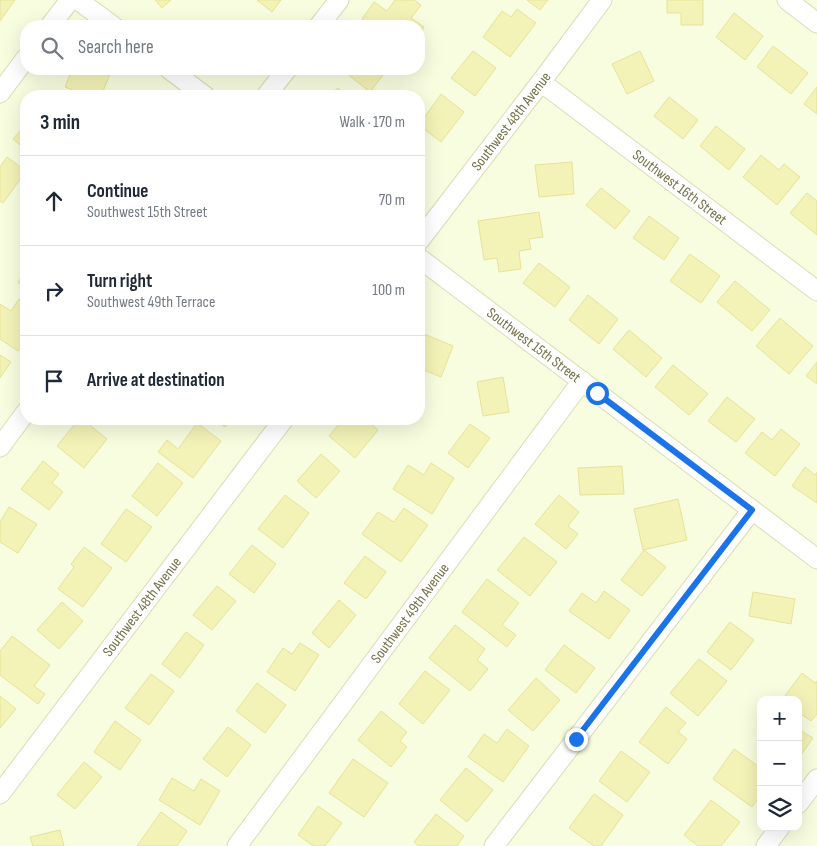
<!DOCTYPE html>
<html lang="en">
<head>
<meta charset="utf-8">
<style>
  :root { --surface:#fff; --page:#f2f2f3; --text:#1f2937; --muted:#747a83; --line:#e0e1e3 }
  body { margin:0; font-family:"Sofia Sans Condensed",sans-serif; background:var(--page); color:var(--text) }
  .controls { position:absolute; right:15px; bottom:15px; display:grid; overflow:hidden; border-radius:10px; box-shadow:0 5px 20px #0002 }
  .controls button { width:45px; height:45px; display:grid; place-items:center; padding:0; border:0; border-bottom:1px solid var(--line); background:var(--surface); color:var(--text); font:25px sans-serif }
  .stop { position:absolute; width:15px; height:15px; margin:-11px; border:4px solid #1a73e8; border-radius:50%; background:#fff }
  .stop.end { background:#1a73e8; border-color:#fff; box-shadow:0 1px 5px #0008 }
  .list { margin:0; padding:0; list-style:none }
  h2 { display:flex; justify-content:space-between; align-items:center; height:65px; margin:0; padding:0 20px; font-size:21px }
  h2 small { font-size:16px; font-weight:400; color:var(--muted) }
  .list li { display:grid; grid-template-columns:32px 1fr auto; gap:15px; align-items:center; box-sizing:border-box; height:90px; padding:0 20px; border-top:1px solid var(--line) }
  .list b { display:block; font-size:19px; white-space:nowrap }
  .list p { margin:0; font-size:16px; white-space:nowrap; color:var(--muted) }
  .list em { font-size:16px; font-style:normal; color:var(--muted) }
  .icon { flex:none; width:28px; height:28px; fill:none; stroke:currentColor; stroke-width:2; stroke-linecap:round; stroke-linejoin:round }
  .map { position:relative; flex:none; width:817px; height:846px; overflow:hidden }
  .search { position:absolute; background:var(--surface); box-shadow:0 5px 20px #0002; left:20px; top:20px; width:405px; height:55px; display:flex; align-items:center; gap:12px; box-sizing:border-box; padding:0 18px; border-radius:20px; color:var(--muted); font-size:19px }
  .panel { position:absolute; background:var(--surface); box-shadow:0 5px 20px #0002; left:20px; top:90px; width:405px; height:335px; border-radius:20px }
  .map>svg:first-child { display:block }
</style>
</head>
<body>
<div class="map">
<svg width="817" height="846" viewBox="0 0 817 846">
  <rect width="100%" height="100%" fill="#f8fde0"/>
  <g fill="#f3f2b7" stroke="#e6e397">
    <path d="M0 0H15L0 21Z"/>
    <path d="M155 0H171L162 8Z"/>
    <path d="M257 0H281L272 12Z"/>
    <path d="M395 0H414L421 5 411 18 424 27 419 35V26H373L362 19 374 2 387 11Z"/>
    <path d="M527 0H548L540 10Z"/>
    <path d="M667 0H703V25H681V13H667Z"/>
    <path d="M517 9 536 23 510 57 483 37 502 11 511 17Z"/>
    <path d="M734 13 763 36 745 60 716 37Z"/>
    <path d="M773 46 808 73 791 94 757 67Z"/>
    <path d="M473 51 496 68 475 96 451 78Z"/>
    <path d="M640 51 654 81 627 94 612 64Z"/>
    <path d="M72 69H97L110 74 101 96H88L65 87Z"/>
    <path d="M341 69H383L386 71 370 92Z"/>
    <path d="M817 87V114L804 104Z"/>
    <path d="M338 88 345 96H328Z"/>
    <path d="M441 94 464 112 441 142 419 125Z"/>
    <path d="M669 97 698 120 683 139 654 116Z"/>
    <path d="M26 124V150L13 139Z"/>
    <path d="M716 126 745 149 729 170 700 146Z"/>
    <path d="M761 155 779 170 784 164 800 177 777 205 743 177Z"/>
    <path d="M7 157 26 171 3 203 0 201V167Z"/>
    <path d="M572 162 574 194 539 197 535 165Z"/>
    <path d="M601 188 630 211 615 229 586 205Z"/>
    <path d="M807 193 817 201V235L790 213Z"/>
    <path d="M539 212 543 237 529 239 531 249 519 251 521 269 499 272 497 258 484 260 478 221Z"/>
    <path d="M649 216 679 238 664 260 633 238Z"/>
    <path d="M690 254 720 276 701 303 670 281Z"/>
    <path d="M539 263 570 287 555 307 523 283Z"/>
    <path d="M26 271V289L18 282Z"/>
    <path d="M735 281 770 310 752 331 717 302Z"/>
    <path d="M588 295 618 319 599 344 569 320Z"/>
    <path d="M19 299 26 304V339L18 351 0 339V304L11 311Z"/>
    <path d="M780 318 813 346 789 374 756 346Z"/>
    <path d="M629 330 662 358 646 377 613 349Z"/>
    <path d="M419 332 453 346 441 377 419 368 420 359H419Z"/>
    <path d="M0 355 11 362 0 378Z"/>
    <path d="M817 362V384L806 376Z"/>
    <path d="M673 365 708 394 689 415 655 387Z"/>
    <path d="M503 377 509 412 483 416 477 382Z"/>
    <path d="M727 397 755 419 736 442 708 421Z"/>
    <path d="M79 419H82L107 439 84 468 57 446Z"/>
    <path d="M215 419H231L225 427Z"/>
    <path d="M343 419H365L378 430 355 458 329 436Z"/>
    <path d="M197 423 221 441 193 478 158 452 167 440 178 449Z"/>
    <path d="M470 424 490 438 468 468 448 453Z"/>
    <path d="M781 429 800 444 775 476 745 453 762 432 772 440Z"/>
    <path d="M321 454 340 471 316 498 297 481Z"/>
    <path d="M43 461 59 474 52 483 63 492 49 510 21 489Z"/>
    <path d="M158 463 183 483 157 516 132 496Z"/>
    <path d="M431 463 454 478 432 514 393 489 408 465 424 475Z"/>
    <path d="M622 466 624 494 580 495 578 468Z"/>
    <path d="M805 467 815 475 817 472V503L792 486Z"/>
    <path d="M285 495 309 513 283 548 258 529Z"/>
    <path d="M559 495 579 512 568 526 578 534 566 549 535 524Z"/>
    <path d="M678 499 687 540 643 550 634 509Z"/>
    <path d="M9 507 37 524 18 553 0 542V522Z"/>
    <path d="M404 508 428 525 401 562 362 534 378 512 394 522Z"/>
    <path d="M126 509 152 527 126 562 101 544Z"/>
    <path d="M524 537 557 562 530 596 497 570Z"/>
    <path d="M252 545 276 564 254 593 229 574Z"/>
    <path d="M84 547 112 568 83 607 58 589 74 567 71 564Z"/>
    <path d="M644 550 666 567 642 596 621 580Z"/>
    <path d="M365 556 386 572 366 599 344 583Z"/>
    <path d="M487 579 519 603 502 625 516 635 507 647 462 612Z"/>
    <path d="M217 586 236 601 212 630 193 615Z"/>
    <path d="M604 591 630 610 609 639 569 611 582 593 596 603Z"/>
    <path d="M753 592 795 599 791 624 749 616Z"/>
    <path d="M339 600 356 615 329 648 312 633Z"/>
    <path d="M62 602 83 621 59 649 37 630Z"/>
    <path d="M730 622 754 640 731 670 707 652Z"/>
    <path d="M455 625 485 649 477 660 488 669 470 691 429 658Z"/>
    <path d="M186 632 204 645 180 678 162 664Z"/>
    <path d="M12 636 50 665 34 686 45 694 38 704 0 675V651Z"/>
    <path d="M300 643 319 655 295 691 267 672 283 648 292 654Z"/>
    <path d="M564 645 595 668 576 693 545 670Z"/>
    <path d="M699 659 727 681 698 716 670 693Z"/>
    <path d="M425 671 450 690 423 724 399 704Z"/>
    <path d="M802 673 815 683 817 681V714L811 721 798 712V700H782Z"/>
    <path d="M151 674 174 691 149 725 125 708Z"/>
    <path d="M536 678 560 700 533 731 508 710Z"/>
    <path d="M257 683 286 705 265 733 236 711Z"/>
    <path d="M0 696 16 709 0 728Z"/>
    <path d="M666 707 686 723 678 732 687 739 668 764 639 742Z"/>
    <path d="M381 711 407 732 400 741 407 747 391 767 358 740Z"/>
    <path d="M115 721 141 740 120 770 94 752Z"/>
    <path d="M228 727 251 745 227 777 203 759Z"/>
    <path d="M507 729 529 746 503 782 468 757 484 734 497 743Z"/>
    <path d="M798 729 813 738 798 759Z"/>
    <path d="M734 749 761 768V794L752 807 713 779Z"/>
    <path d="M621 751 650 772 627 802 599 781Z"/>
    <path d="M353 759 388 783 364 817 329 793Z"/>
    <path d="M84 762 102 777 75 809 57 795Z"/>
    <path d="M466 768 493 790 467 822 440 800Z"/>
    <path d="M172 778 194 791 201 779 220 791 200 825 159 800Z"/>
    <path d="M594 794 623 815 601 846H594L569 828Z"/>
    <path d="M711 800 740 822 721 846H698L684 835Z"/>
    <path d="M318 806 342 823 325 846H313L298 835Z"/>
    <path d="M161 812 187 831 177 846H137Z"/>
    <path d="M436 814 464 836 457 846H419L414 842Z"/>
    <path d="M60 830 64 846H33L30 837Z"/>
  </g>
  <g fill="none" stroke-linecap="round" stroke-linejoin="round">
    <defs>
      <g id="minor">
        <path d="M78 0 113 26"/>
        <path d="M787 0 817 23"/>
        <path d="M50 26 70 0"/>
        <path d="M319 26 339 0"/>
        <path d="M169 69 205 96"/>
        <path id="s1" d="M541 82 817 291"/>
        <path d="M0 93 26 58"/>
        <path d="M266 96 287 69"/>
        <path id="s2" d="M419 241 541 82 602 0"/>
        <path id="s3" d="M419 258 817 559"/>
        <path d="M0 447 26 412"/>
        <path id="s4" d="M0 794 284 419"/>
        <path d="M798 804 817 779"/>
        <path id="s5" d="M237 846 582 381"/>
        <path d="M494 846 752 510"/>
        <path d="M766 846 780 827"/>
      </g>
    </defs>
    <use href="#minor" stroke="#dadcb7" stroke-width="21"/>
    <use href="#minor" stroke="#fff" stroke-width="19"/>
  </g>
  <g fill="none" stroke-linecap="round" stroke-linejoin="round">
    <path stroke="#1a73e8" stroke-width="6" d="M576 739 752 510 597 393"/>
  </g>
  <g text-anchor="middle" stroke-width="4" stroke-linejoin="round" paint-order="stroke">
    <g font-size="15" fill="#747147" stroke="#fbffe7">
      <text dy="5" stroke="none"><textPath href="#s2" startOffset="151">Southwest 48th Avenue</textPath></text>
      <text dy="5" stroke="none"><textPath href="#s1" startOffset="174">Southwest 16th Street</textPath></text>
      <text dy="5" stroke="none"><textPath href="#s3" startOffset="144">Southwest 15th Street</textPath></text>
      <text dy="5" stroke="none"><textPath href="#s4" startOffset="235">Southwest 48th Avenue</textPath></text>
      <text dy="5" stroke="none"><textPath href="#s5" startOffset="290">Southwest 49th Avenue</textPath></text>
    </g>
  </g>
</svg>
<div class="controls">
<button>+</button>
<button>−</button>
<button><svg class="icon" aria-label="layers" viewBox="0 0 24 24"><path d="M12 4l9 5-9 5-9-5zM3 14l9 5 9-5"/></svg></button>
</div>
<div class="stop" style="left:597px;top:393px"></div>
<div class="stop end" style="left:576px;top:739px"></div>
<div class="search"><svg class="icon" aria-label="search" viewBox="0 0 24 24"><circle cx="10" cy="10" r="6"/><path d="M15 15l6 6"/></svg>Search here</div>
<section class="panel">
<h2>3 min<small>Walk · 170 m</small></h2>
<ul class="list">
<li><svg class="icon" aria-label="ahead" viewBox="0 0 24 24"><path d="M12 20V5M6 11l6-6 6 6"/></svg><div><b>Continue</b><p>Southwest 15th Street</p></div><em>70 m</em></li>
<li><svg class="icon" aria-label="right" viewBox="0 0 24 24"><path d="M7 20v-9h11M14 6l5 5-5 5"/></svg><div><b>Turn right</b><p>Southwest 49th Terrace</p></div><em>100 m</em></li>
<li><svg class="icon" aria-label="arrive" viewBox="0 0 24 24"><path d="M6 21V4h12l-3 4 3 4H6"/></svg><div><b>Arrive at destination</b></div></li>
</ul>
</section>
</div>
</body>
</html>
